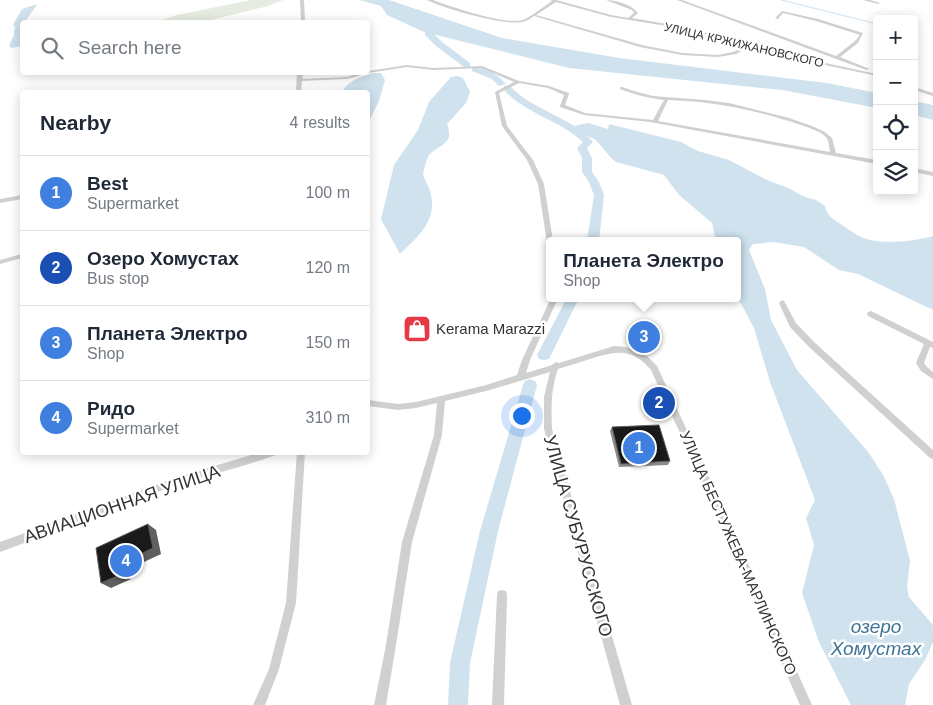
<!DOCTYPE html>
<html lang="en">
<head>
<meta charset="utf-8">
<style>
  :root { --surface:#fff; --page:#f2f2f3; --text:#1f2937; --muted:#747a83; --line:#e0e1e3; --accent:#d93025 }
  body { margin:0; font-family:Arial,sans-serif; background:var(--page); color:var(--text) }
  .controls { position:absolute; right:15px; top:15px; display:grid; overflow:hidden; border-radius:5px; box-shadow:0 2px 12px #0003 }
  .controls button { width:45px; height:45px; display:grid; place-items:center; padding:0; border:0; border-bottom:1px solid var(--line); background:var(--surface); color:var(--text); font:25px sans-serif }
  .you { position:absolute; left:521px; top:415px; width:18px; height:18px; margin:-12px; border:4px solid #fff; border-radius:50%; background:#1a73e8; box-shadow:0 0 0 8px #1a73e833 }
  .badge { display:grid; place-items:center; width:32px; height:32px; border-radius:50%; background:var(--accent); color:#fff; font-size:16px; font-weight:700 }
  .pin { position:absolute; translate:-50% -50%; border:2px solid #fff; box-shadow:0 1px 5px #0006 }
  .popup { position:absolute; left:546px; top:237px; width:195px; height:65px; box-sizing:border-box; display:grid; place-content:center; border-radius:5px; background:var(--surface); filter:drop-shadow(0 1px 4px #0005); font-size:16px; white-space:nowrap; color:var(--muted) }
  .popup b { font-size:19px; color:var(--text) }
  .popup::after { content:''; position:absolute; left:50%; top:100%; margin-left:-10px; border:10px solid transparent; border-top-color:var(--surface) }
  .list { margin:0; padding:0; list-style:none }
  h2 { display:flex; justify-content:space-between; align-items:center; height:65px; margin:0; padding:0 20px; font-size:21px }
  h2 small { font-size:16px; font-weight:400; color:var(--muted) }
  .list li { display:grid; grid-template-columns:32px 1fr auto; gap:15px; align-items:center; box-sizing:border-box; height:75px; padding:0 20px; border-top:1px solid var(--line) }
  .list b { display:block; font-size:19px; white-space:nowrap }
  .list p { margin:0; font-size:16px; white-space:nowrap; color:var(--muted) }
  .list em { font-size:16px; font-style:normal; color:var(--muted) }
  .icon { flex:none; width:28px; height:28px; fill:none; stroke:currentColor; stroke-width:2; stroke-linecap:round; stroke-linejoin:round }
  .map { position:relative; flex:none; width:933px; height:705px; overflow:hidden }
  .search { position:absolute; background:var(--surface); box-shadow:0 2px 12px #0003; left:20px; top:20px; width:350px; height:55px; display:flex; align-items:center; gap:12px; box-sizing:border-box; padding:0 18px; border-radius:5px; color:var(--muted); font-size:19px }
  .panel { position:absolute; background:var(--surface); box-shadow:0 2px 12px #0003; left:20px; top:90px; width:350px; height:365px; border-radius:5px }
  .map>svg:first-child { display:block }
</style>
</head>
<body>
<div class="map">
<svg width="933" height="705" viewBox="0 0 933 705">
  <rect width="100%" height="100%" fill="#fff"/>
  <path fill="#e6ecdf" d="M251 0H283L268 6 202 22H156L177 15Z"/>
  <g fill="#cfe2ee">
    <path d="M359 0H389L502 38 619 58 827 83 877 93V108L782 90 569 68 424 32 387 15 381 6Z"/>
    <path d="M34 5H37L20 28 22 30V46L12 48 9 46 14 35V29L16 28 13 25 22 9Z"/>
    <path d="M374 73H381L385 80 379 101 368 123V92H342C347 81 362 76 374 73Z"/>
    <path d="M457 76 463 78 470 92 466 103 447 124C455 144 440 144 430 154 426 158 425 168 423 173 424 181 430 187 431 195 437 222 417 237 400 254L381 219 394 165 418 130 429 102 451 77Z"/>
    <path d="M914 101 933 105V120L914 115Z"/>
    <path d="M588 123 608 129 609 124 681 142 698 151 729 160 767 180 788 188 805 197 816 200 825 206C826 215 834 220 842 225 851 231 860 238 870 240 886 244 917 241 933 236V310L858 274 839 270 804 247 773 242 753 244 749 250 765 289 771 320 797 370 869 453 883 475 894 499 910 561 907 587 909 597 933 625V642L925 660 909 684 905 705H851L819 642 802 593 814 545 806 518 815 500 770 382 754 328 738 298V241H716L712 223 679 195 664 175 616 162C607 155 602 145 594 139 586 134 575 135 569 127Z"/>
  </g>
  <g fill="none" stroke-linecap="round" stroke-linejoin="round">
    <path stroke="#cfe2ee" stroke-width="1" d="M781 0 877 24"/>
    <g fill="#cfe2ee" fill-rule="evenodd">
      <path d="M425 31H431L442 42 470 63V67H464L436 46 425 35Z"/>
      <path d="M472 67C484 66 499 75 506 84L499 86 492 79 472 71Z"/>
      <path d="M504 86H510C533 111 571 116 593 142L587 148 592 158V172L599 182 604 195 599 241H587L594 195 589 182 582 172V158L577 148 583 142C559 120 526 114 504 90Z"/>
      <path d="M567 298H579L549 359 544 360 539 359 537 355Z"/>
      <path d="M530 379 535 381 537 385 498 531 470 663 468 705H448L450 663 480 531 523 385 525 381Z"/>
    </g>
    <g fill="#d0d0d0" fill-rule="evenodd">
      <path d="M427 0H433C452 7 504 25 523 20 529 18 546 5 552 1L550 0H556L611 15 628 18 634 13 632 10 606 0C616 0 632 5 638 13L632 18 685 27 783 54 877 74V76L782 56 749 47 736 54 718 57 682 55 640 47 534 16C530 19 527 21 523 22 504 26 445 9 427 0ZM556 2 611 17 685 29 745 46 733 52 718 55 682 53 642 45 536 15Z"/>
      <path d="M677 0H682L836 56 855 41 860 35 816 21 783 13 778 19 775 18 782 11 818 19 863 33 858 43 840 57 870 69 866 70Z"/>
      <path d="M863 0H870L880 3 878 4Z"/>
      <path d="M407 65 433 68 482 66 519 81 549 86 569 93V94L565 105 585 113 653 120 664 100C649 98 635 95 620 89V87H622L634 91 653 96 705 100 729 103 789 118 812 126 825 132 832 138 836 153 877 160V164L650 122 584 115 560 107V106L564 95 548 88 519 83 499 93 507 126 533 160 544 184 553 241H550V245L547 243 538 184 527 160 502 126 495 92 514 82 481 68 433 70 407 67 368 73 347 79 300 81 298 80 300 79 347 77 361 72H368V71ZM668 100C681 101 694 101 707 103 739 107 771 115 801 125 809 128 820 131 826 137 829 141 829 147 830 152L658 121Z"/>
      <path d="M914 87 933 93V96L914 90Z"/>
      <path d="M914 168 933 172V176L914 172Z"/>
      <path d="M22 254V258L0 264V260Z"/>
      <path d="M551 298H558L530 360 526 373 552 365 556 362 559 363 614 346 626 347 639 352 648 357 657 366 721 503 812 705H800L715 509 651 370C632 348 618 351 593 358 582 362 570 365 558 369 551 388 551 409 552 429L632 705H620L544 429V397L550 372 486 391 445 401 442 435 412 542 396 645 386 705H374L386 645 402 542 434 435 437 403 416 408 398 410 368 406V400L398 404 416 402 486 385 517 375 522 360Z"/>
      <path d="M782 300 784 301 796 323 814 342 933 450V459L930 458 808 346 790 327 779 303Z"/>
      <path d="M871 311 933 342V348L930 347 924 363 927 367 933 372V379L921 371 916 363 924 344 868 316 867 314 868 312Z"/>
      <path d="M261 452H277L276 455C243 467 208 475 174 486 116 507 59 531 0 552V542L175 478Z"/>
      <path d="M297 452H305L296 603 279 669 265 705H253L269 669 286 603Z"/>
      <path d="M502 590 506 591 507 595 504 705H492L497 595 498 591Z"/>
    </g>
    <g fill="#d0d0d0" fill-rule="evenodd">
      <path d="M300 0H304L305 22H301Z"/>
      <path d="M297 72H303L301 92H296Z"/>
      <path d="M22 195V199L0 203V199Z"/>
    </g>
  </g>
  <path fill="#8c8c8c" d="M612 427 670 461 668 465 619 467 610 431Z"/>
  <path fill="#5f5f5f" d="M148 524 156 530 161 554 129 569 131 579 111 588 101 583 120 564Z"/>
  <g fill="#1a1a1a" stroke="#5f5f5f">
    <path d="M659 425 670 461 621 464 612 427Z"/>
    <path d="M148 524 153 548 120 564 122 574 101 583 96 548Z"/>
  </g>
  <defs>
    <symbol id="shop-square" viewBox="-11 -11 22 22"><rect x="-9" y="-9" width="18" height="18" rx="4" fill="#e63946" stroke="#fff"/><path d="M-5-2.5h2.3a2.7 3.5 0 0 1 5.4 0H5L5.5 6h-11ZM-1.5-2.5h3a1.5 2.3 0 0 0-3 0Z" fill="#fff"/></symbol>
  </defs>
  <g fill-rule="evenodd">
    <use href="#shop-square" x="401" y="313" width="32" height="32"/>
  </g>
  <g text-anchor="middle" stroke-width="5" stroke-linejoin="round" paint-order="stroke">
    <g font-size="12" fill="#333" stroke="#fff">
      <text transform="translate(744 45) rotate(13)" y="4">УЛИЦА КРЖИЖАНОВСКОГО</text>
    </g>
    <g font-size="15" fill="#333" stroke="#fff" text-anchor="start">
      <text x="436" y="334">Kerama Marazzi</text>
    </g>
    <g font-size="15" fill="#333" stroke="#fff">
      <text transform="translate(738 553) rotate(66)" y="5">УЛИЦА БЕСТУЖЕВА-МАРЛИНСКОГО</text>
    </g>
    <g font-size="18" fill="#333" stroke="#fff">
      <text transform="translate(122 504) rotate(-19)" y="6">АВИАЦИОННАЯ УЛИЦА</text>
      <text transform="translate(578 536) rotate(74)" y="6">УЛИЦА СУБУРУССКОГО</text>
    </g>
    <g font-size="19" font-style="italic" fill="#3f7597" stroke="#fff">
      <text x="876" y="633">озеро<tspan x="876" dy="22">Хомустах</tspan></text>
    </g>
  </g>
</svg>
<div class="controls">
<button>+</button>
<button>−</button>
<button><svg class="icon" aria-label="locate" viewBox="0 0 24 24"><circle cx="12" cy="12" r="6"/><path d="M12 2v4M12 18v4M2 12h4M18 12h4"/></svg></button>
<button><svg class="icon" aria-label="layers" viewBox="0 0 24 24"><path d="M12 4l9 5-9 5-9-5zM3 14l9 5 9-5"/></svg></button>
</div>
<div class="you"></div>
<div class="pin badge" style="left:639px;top:448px;background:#3f7fe0">1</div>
<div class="pin badge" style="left:659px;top:403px;background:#1a4fb4">2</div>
<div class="pin badge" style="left:644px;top:337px;background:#3f7fe0">3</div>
<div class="popup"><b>Планета Электро</b>Shop</div>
<div class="pin badge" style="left:126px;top:561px;background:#3f7fe0">4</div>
<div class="search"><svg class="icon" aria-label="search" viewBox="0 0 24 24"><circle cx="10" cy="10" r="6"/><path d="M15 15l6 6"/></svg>Search here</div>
<section class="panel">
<h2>Nearby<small>4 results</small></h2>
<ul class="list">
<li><span class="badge" style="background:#3f7fe0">1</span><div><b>Best</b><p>Supermarket</p></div><em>100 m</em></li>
<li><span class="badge" style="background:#1a4fb4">2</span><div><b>Озеро Хомустах</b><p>Bus stop</p></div><em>120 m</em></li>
<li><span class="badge" style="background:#3f7fe0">3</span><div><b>Планета Электро</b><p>Shop</p></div><em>150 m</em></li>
<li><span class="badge" style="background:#3f7fe0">4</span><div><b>Ридо</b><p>Supermarket</p></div><em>310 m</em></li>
</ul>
</section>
</div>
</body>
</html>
